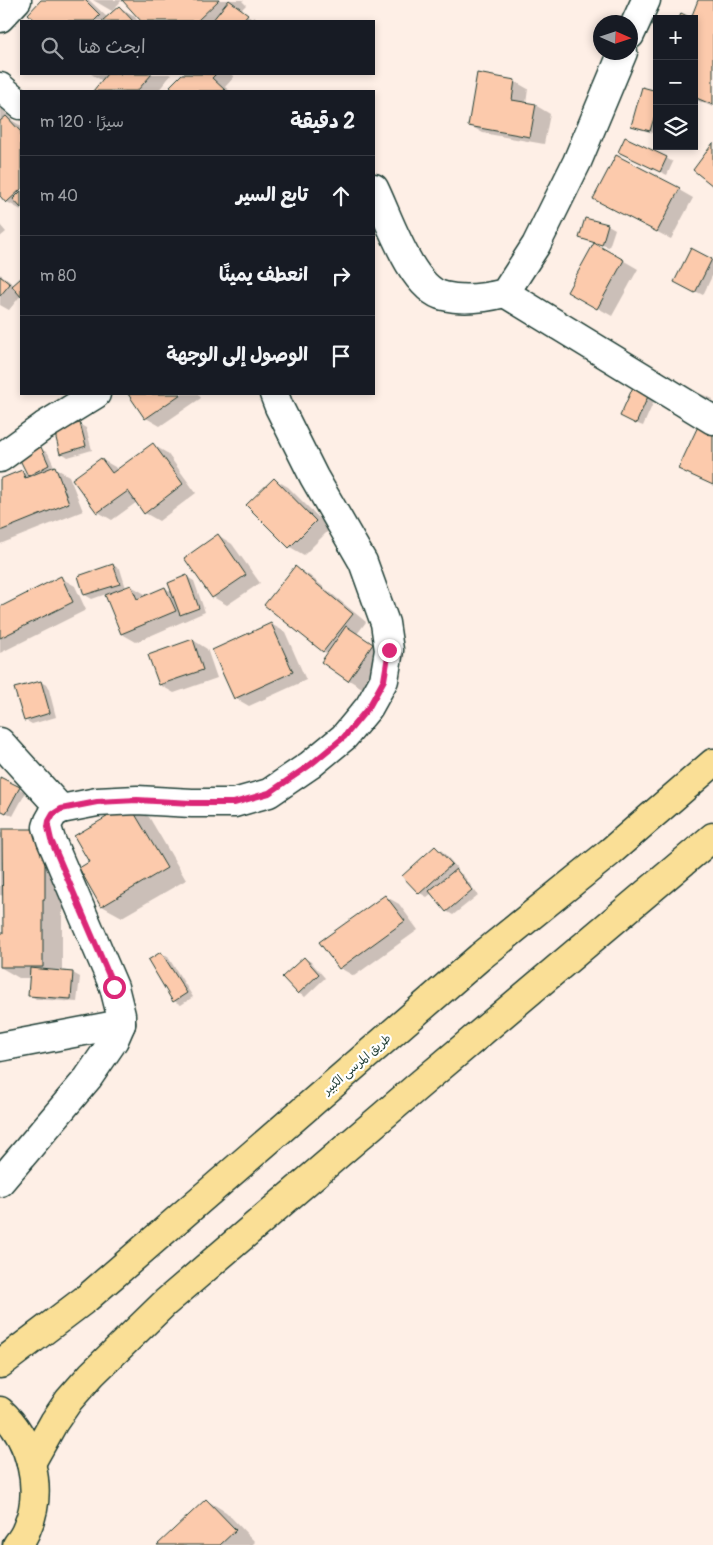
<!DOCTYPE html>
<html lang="ar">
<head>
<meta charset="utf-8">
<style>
  :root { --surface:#171b24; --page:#242831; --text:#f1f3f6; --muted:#9ea1a6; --line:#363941 }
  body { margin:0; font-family:Pangolin,"Playpen Sans Arabic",sans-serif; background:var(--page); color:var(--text); direction:rtl }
  .controls { position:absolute; right:15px; top:15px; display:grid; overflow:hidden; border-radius:0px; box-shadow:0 2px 8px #0003 }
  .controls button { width:45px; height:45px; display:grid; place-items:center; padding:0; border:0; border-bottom:1px solid var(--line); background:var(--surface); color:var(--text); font:25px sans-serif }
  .compass { position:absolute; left:593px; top:15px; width:45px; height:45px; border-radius:50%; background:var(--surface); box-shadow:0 2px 8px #0003; rotate:93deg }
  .stop { position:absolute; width:15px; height:15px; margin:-11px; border:4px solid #db2777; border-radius:50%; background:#fff }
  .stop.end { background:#db2777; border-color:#fff; box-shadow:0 1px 5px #0008 }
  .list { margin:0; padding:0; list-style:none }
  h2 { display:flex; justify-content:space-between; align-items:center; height:65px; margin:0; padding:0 20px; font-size:21px }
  h2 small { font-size:16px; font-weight:400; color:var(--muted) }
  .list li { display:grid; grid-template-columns:32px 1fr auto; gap:15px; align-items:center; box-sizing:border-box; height:80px; padding:0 20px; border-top:1px solid var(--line) }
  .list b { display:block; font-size:19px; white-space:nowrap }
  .list em { font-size:16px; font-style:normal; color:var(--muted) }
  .icon { flex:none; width:28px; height:28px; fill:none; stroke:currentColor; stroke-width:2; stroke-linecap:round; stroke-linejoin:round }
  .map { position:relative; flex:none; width:713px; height:1545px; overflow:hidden; direction:ltr }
  .search { position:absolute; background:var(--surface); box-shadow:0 2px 8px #0003; left:20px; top:20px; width:355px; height:55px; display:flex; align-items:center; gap:12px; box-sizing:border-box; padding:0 18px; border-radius:0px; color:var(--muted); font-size:19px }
  .panel { position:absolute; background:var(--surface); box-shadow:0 2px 8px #0003; left:20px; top:90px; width:355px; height:305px; border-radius:0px; direction:rtl }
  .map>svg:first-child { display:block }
</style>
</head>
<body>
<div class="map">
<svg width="713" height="1545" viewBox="0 0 713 1545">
  <rect width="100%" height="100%" fill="#feefe6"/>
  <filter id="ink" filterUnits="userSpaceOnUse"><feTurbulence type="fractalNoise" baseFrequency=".02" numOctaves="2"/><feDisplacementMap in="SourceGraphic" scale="10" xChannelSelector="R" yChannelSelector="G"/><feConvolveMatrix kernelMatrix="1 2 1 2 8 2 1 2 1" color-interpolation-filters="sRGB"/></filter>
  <g filter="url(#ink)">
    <g fill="#0003">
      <path d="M43 0H89L108 18 119 7 133 15 138 21H38L30 13Z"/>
      <path d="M93 0H122L112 11Z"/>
      <path d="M123 0H244L242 1 246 5 241 10 252 19 254 17 259 21H143Z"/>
      <path d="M699 0H713V107L694 99V19Z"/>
      <path d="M91 74H169L171 75 158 91H94L103 81Z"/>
      <path d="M184 74H231L234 77 225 87 230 91H177L172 86Z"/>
      <path d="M514 81 528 89 526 104 535 105 550 114 544 144 483 133 469 125Z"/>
      <path d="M657 92V134L639 129 632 125Z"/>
      <path d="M0 107 13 121 21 126V210L7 202 0 194Z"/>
      <path d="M626 155 666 158 673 162 667 175Z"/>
      <path d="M679 190 693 198 671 239 609 207Z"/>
      <path d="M586 219 608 225 615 229 609 247 588 241 581 237Z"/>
      <path d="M0 225 6 232 0 237Z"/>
      <path d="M595 244 638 269 612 316 568 291Z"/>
      <path d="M691 250 713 261V274L703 295 683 285Z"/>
      <path d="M0 274 14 285 21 280V295L9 310 0 305Z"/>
      <path d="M684 387 713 399 709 414Z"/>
      <path d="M130 394H198L201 398 160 426 146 418Z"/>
      <path d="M649 395 655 399 643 426 628 420Z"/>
      <path d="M79 424 86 428 92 450 68 457 62 453Z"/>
      <path d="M153 445 167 453 196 493 159 521 145 513 137 502 112 520 98 512 74 479 101 459 115 467 118 471Z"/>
      <path d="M41 449 48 453 55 468 69 476 83 511 0 544V480L22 471 29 475Z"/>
      <path d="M274 479 288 487 330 529 304 555 290 547Z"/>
      <path d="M218 535 232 544 260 583 227 605 213 597 186 558Z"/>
      <path d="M113 565 120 569 126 588 131 586 145 594 146 596 165 588 173 593 187 577 194 581 205 612 136 642 122 634 106 594 92 599 85 595Z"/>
      <path d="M296 568 310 576 366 622 357 634 386 653 362 688 349 680 328 654 323 651Z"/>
      <path d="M61 578 75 586 86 610 0 653V608Z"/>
      <path d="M271 624 285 632 306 680 249 706 235 698Z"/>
      <path d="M193 640 207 649 217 678 174 693 160 685Z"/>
      <path d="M41 682 48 686 56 717 32 724 25 720Z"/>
      <path d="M0 779 26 792 13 816 0 809Z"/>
      <path d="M129 805 149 817 186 880 122 917 102 906 91 862Z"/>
      <path d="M0 832 3 834 64 841 65 910H62V972L73 973 80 977 77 1002 36 999 30 995 31 978H19L0 967V934H4V896L0 895Z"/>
      <path d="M435 847 442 851 458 869 456 871 463 875 478 895 453 915 446 911 432 893 427 897 420 893Z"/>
      <path d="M385 896 399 904 418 930 354 976 340 968 321 943Z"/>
      <path d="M161 953 168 957 193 997 181 1005 174 1001Z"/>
      <path d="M304 958 311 962 325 978 305 997 298 993Z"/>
      <path d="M206 1500 226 1512 255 1542 252 1545H159Z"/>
    </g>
    <g fill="#fccaac" stroke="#1f3d34">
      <path d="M41 0H85L100 15 94 21H36L28 14Z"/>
      <path d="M122 0H219L197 21H141Z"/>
      <path d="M229 0 248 14 242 21H212Z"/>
      <path d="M698 0H713V105L694 97V19H679L681 13 691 18Z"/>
      <path d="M119 6 133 21H102Z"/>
      <path d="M477 73 515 80 512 100 536 104 530 137 468 126Z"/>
      <path d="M107 74H152L137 91H93Z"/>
      <path d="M182 74H216L212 78 226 91H175L170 86Z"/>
      <path d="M642 87 657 91V108L650 131 631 126Z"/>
      <path d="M6 116 21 132V189L6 203 0 196V121Z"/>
      <path d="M625 137 667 157 660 172 618 152Z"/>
      <path d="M713 143V186L693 170Z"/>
      <path d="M616 155 680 188 657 232 593 199Z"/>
      <path d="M21 191V208L13 199Z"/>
      <path d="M585 218 608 224 602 245 579 238Z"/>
      <path d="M594 243 624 260 597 309 567 292Z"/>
      <path d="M691 248 712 259 695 293 674 282Z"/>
      <path d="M0 276 10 284 0 296Z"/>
      <path d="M21 278V297L12 286Z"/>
      <path d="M633 387 649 394 636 424 620 416Z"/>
      <path d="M128 394H181L145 419Z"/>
      <path d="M700 422 713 428V485L678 469Z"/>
      <path d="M80 423 86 446 60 454 54 430Z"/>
      <path d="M153 443 183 484 144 514 128 491 97 513 72 479 101 458 112 473Z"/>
      <path d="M41 447 49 465 28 476 19 458Z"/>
      <path d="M55 466 69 503 0 531V479L22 470 25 478Z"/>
      <path d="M274 478 316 521 289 548 246 505Z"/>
      <path d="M218 534 246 575 212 598 184 558Z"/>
      <path d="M113 564 120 584 84 595 78 576Z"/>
      <path d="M295 566 353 614 323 652 264 605Z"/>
      <path d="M187 575 199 608 180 615 168 583Z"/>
      <path d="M61 576 73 602 0 638V607Z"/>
      <path d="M131 585 137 599 165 587 176 611 121 634 105 595Z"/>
      <path d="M271 623 293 672 234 699 212 650Z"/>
      <path d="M346 626 373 644 348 681 321 662Z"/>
      <path d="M193 639 203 670 159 685 148 655Z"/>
      <path d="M41 681 50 713 24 721 14 688Z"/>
      <path d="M0 777 20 787 6 813 0 810Z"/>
      <path d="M129 804 167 868 101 907 79 868 89 862 74 836Z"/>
      <path d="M2 829H45V899H43V967H0V933H3Z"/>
      <path d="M435 846 452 864 419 894 402 876Z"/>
      <path d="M456 869 472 890 446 912 429 891Z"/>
      <path d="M385 895 405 921 339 969 319 942Z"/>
      <path d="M161 952 187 993 173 1002 148 960Z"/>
      <path d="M304 957 319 974 298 994 282 977Z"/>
      <path d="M30 968 73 972 71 999 28 996Z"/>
      <path d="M206 1499 236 1530 220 1545H157Z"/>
    </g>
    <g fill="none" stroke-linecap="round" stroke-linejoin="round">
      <defs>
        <g id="minor">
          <path d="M0 18 17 0"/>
          <path d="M0 87 21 105"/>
          <path d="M505 293 713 420"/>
          <path d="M0 458 44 426 96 394"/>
          <path d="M0 742 61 809"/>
          <path d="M0 1047 121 1024"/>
        </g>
        <g id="secondary">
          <path d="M630 35 646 0"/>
          <path d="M374 188C388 216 411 289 444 296 464 301 485 298 505 293L536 245 577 162 623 52"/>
          <path d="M0 1182 88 1078 114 1040 121 1024V1015L114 987 51 840 47 827 49 821 53 814 61 809 97 802 137 800 192 803H234L269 793 310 765 344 737 369 707 384 680 389 650 385 623 363 562 314 477 279 407 274 394"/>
        </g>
        <g id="primary">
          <path d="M0 1364 87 1298 480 957 610 852 713 763"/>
          <path d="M0 1411C31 1438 44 1490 27 1528 25 1534 21 1540 17 1545"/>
          <path d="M31 1463 54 1422 69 1400 92 1374 166 1302 418 1086 713 837"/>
        </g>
      </defs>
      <use href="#minor" stroke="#1f3d34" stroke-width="31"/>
      <use href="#secondary" stroke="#1f3d34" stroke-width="31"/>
      <use href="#primary" stroke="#1f3d34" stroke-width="31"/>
      <use href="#minor" stroke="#fff" stroke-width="28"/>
      <use href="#secondary" stroke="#fff" stroke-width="28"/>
      <use href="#primary" stroke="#fadf96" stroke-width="28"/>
    </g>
  </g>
  <g fill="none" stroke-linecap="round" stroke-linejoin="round" filter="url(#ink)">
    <path stroke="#db2777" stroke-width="6" d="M114 987 51 840 48 827 49 821 53 814 61 809 97 802 137 800 192 803H234L269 793 310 765 344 737 369 707 384 680 389 650"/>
  </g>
  <g text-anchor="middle" stroke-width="4.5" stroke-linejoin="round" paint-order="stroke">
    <g font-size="12" fill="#1f3d34" stroke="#fff">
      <text transform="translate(357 1064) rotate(-41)" y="4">طريق المرسى الكبير</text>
    </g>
  </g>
</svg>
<div class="controls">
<button>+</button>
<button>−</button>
<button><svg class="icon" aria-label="layers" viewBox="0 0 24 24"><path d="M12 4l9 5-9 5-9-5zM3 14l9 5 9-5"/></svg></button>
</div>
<svg class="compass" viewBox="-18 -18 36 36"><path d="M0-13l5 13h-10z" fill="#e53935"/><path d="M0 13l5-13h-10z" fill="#9ea1a6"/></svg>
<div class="stop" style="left:114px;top:987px"></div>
<div class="stop end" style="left:389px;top:650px"></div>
<div class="search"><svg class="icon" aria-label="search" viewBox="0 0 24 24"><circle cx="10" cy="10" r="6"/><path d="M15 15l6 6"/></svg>ابحث هنا</div>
<section class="panel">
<h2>2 دقيقة<small>سيرًا · 120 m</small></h2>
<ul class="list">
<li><svg class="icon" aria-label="ahead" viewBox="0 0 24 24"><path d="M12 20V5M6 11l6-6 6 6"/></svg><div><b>تابع السير</b></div><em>40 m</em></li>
<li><svg class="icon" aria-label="right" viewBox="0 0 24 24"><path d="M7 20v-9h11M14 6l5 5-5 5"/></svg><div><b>انعطف يمينًا</b></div><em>80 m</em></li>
<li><svg class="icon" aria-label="arrive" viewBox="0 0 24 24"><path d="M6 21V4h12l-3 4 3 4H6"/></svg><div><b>الوصول إلى الوجهة</b></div></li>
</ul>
</section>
</div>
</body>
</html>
